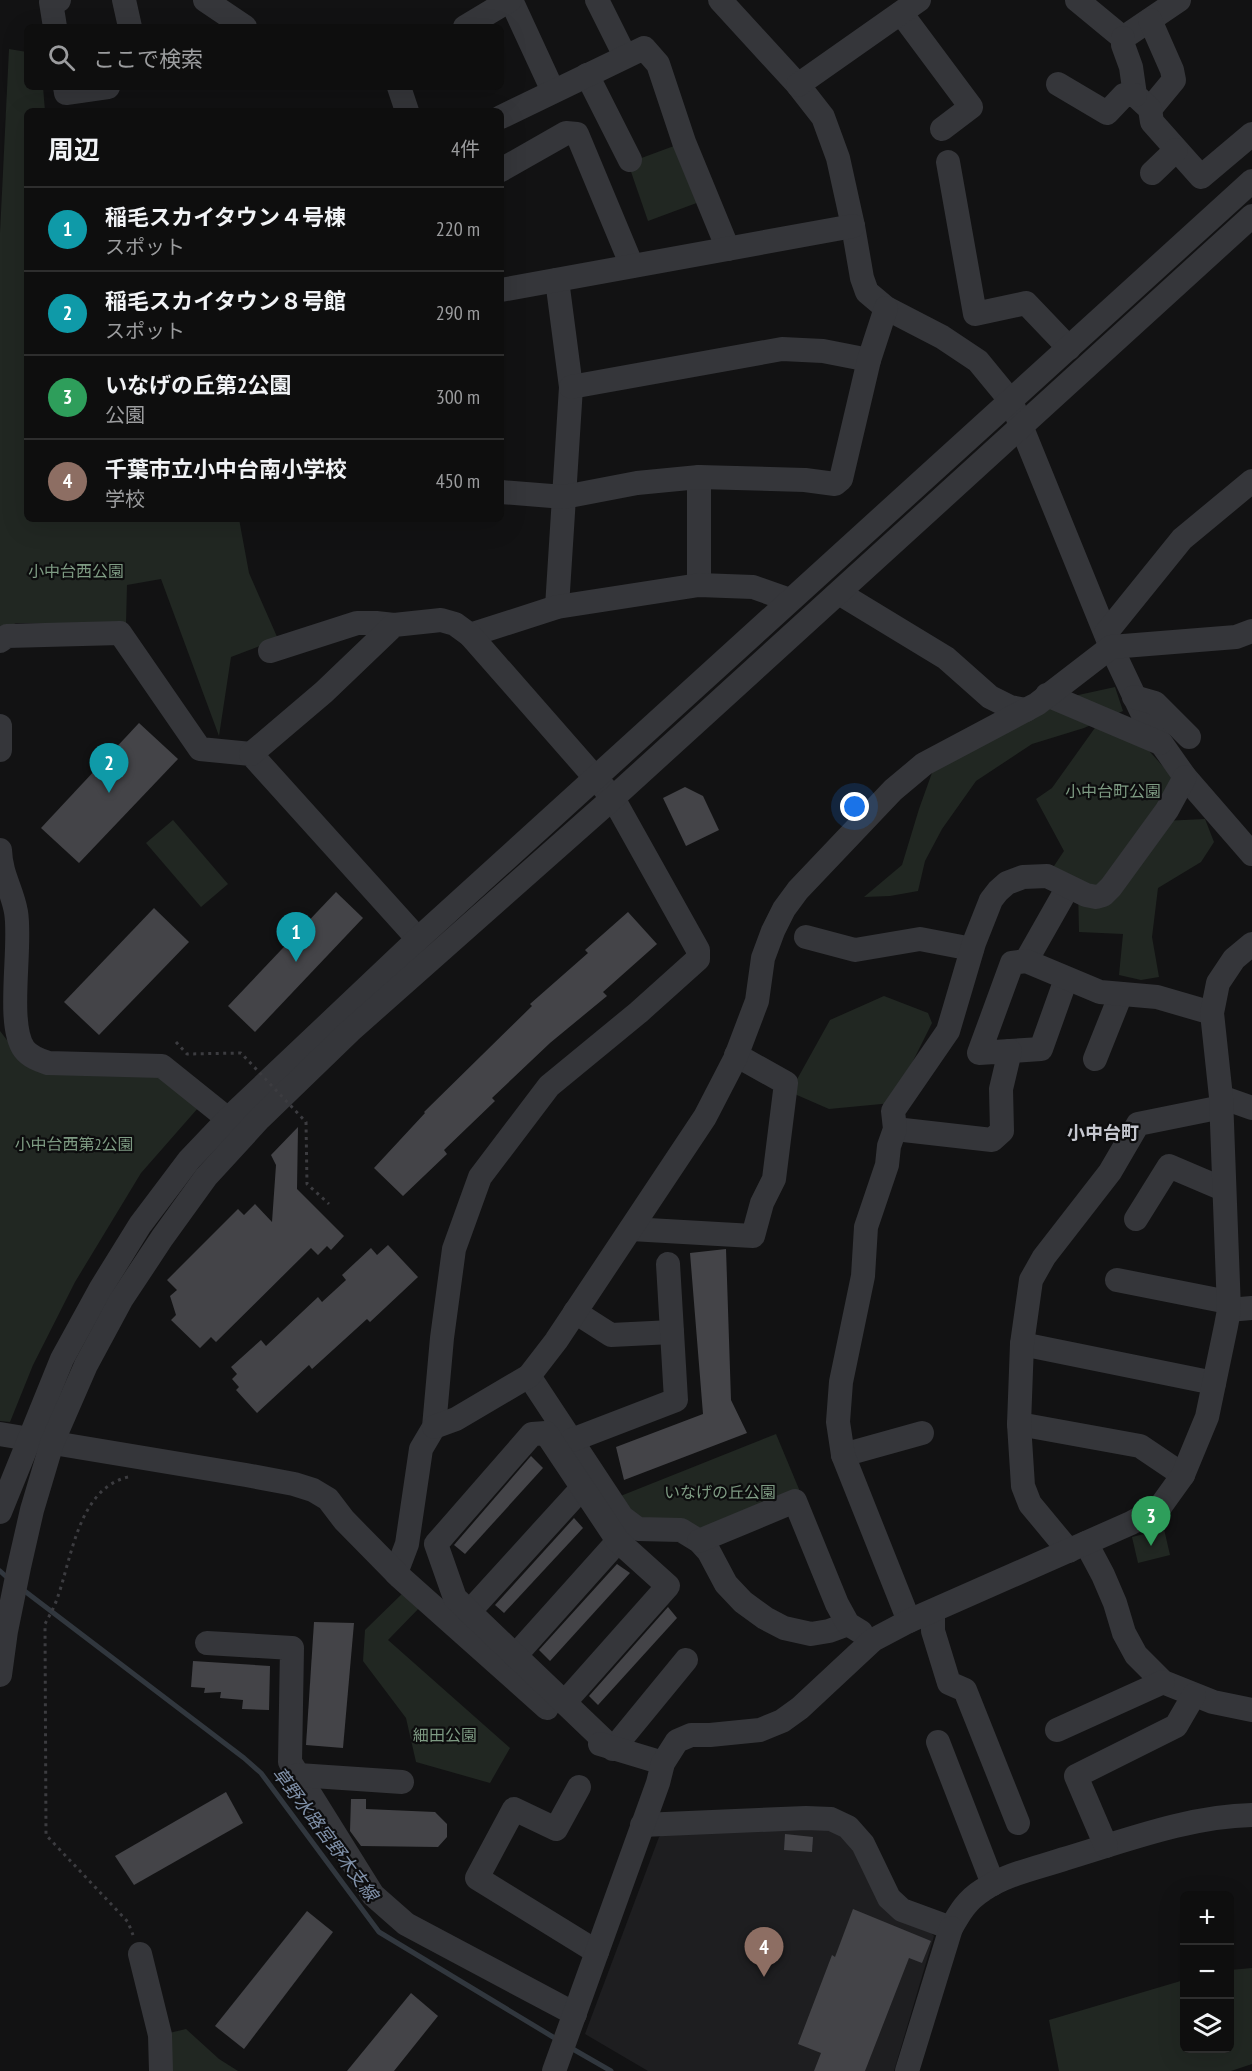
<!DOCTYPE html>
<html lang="ja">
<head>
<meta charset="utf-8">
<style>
  :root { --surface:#0e0e0e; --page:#171717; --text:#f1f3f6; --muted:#9b9c9e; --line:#2e2e2e; --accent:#dab744 }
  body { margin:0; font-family:"PT Sans Narrow","Noto Sans JP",sans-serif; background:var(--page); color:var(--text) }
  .controls { position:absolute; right:18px; bottom:18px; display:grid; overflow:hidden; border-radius:9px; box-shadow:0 6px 24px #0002 }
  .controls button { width:54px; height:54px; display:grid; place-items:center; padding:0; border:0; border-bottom:2px solid var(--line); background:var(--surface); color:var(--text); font:30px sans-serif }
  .you { position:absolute; left:855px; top:807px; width:21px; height:21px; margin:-15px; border:4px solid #fff; border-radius:50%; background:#1a73e8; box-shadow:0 0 0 9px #1a73e833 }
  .badge { display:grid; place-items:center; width:39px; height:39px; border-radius:50%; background:var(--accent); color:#fff; font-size:20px; font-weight:700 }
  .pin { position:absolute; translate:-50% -50px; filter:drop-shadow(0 2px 3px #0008) }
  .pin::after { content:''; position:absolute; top:32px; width:21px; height:18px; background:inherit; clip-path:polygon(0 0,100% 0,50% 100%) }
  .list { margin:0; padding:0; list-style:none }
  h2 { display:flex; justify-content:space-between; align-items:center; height:78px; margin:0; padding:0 24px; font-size:26px }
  h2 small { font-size:20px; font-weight:400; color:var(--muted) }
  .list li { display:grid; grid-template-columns:39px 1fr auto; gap:18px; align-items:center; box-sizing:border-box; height:84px; padding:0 24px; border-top:2px solid var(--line) }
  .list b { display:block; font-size:22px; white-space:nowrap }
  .list p { margin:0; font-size:20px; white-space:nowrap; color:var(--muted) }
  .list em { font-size:20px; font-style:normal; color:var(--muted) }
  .icon { flex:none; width:33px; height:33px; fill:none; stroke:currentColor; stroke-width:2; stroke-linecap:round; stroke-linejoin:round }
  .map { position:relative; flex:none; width:1252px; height:2071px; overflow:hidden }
  .search { position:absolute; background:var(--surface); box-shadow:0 6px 24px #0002; left:24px; top:24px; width:480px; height:66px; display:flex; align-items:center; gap:15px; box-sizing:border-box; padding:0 21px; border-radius:9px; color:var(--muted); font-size:22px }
  .panel { position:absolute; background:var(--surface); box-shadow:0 6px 24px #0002; left:24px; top:108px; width:480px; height:414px; border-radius:9px }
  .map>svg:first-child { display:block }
</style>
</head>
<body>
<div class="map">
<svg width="1252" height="2071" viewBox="0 0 1252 2071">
  <rect width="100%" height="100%" fill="#121213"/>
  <path fill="#1e1e20" d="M817 1826 839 1833 934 1936 894 2071H648L585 2034 659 1837 664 1833Z"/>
  <g fill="#212722">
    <path d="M9 49 27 52V87H43L45 111H27V519H239L249 573 278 639 231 657 219 736 161 579 127 585 126 624 16 623 0 631V233Z"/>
    <path d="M682 143 702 201 648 221 628 163Z"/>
    <path d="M1115 687 1123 711 1084 728 1032 744 976 781 942 829 925 861 918 891 890 896 864 897 902 865 919 809 933 770 1051 701Z"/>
    <path d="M1097 725 1142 743 1177 782 1163 821 1205 819 1214 842 1201 862 1158 888 1152 937 1159 977 1141 980 1119 975 1123 934 1079 932 1078 887 1052 869 1064 851 1036 799 1052 788Z"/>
    <path d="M173 820 228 884 201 907 146 843Z"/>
    <path d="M884 996 928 1013 932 1023 892 1103 829 1109 790 1092 830 1020Z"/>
    <path d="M0 1031 20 1057 162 1075 198 1108 141 1173 75 1282 33 1365 10 1422 0 1421Z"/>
    <path d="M776 1434 801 1494 700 1535 639 1520 618 1497Z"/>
    <path d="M1164 1529 1170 1555 1138 1563 1132 1537Z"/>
    <path d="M406 1590 422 1605 388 1640 510 1748 490 1783 416 1762 406 1718 363 1661 365 1630Z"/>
    <path d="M1252 1968V2064L1231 2071H1059L1049 2020 1184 1980V2048H1230V1970Z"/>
    <path d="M186 2029 219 2059 238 2071H167L165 2034Z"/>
  </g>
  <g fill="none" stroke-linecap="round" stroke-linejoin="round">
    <g stroke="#31373e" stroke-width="5">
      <path d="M0 1571 10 1580"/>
      <path d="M22 1589 244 1758 261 1773 379 1932 558 2040"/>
      <path d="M571 2048 611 2071"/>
    </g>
  </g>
  <g fill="#444448">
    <path d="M139 723 178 759 79 863 41 828Z"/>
    <path d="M685 787 703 796 719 830 686 846 663 798Z"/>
    <path d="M336 892 363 918 255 1032 228 1006Z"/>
    <path d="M154 908 189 942 99 1035 64 1002Z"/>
    <path d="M628 912 657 944 603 992 607 996 550 1043 492 1098 495 1101 444 1150 447 1154 403 1196 374 1168 425 1113 424 1112 532 1006 530 1004 588 953 585 950Z"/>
    <path d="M298 1127 297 1189 344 1236 331 1250 327 1246 318 1255 311 1248 216 1342 211 1337 200 1348 171 1320 176 1315 170 1296 177 1290 167 1280 238 1209 244 1215 255 1204 272 1222 276 1165 271 1155Z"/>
    <path d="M388 1245 418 1277 370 1322 367 1319 312 1369 309 1365 257 1413 236 1390 239 1387 232 1379 237 1374 231 1367 261 1340 266 1346 318 1297 322 1302 346 1280 342 1275 371 1248 377 1255Z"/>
    <path d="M726 1249 731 1400 747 1433 624 1480 616 1447 703 1414 690 1253Z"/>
    <path d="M531 1456 543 1468 465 1554 454 1545Z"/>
    <path d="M574 1518 583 1528 504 1613 495 1605Z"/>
    <path d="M617 1564 630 1573 550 1661 539 1650Z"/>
    <path d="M668 1607 677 1618 598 1705 589 1696Z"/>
    <path d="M314 1622 354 1623 343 1748 306 1745Z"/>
    <path d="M193 1661 270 1666 269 1710 242 1709 243 1700 220 1698 221 1692 204 1693 205 1688 191 1687Z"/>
    <path d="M226 1792 243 1823 134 1885 115 1856Z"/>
    <path d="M351 1799H366V1809L435 1812 447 1824V1837L438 1847 361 1846 350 1831Z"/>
    <path d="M785 1834 813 1837 812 1852 784 1850Z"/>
    <path d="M853 1909 931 1941 922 1963 909 1958 865 2071H814L821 2053 798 2044 832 1955 835 1957Z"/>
    <path d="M307 1911 333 1932 244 2049 215 2026Z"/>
    <path d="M411 1993 438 2016 394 2071H347Z"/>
  </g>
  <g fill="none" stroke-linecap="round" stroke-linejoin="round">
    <path stroke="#3c3c40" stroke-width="3" stroke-dasharray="3 4.5" stroke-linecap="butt" d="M128 1477C78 1489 72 1558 57 1599 54 1608 49 1616 45 1624L46 1835 128 1922 133 1935"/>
    <g stroke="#35363a" stroke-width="24">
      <path d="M124 0 130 27"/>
      <path d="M205 0 245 27"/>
      <path d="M511 0 553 91"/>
      <path d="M597 0 625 56"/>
      <path d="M720 0 798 85 823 117 838 158 853 226 862 278 867 292 886 308 942 337 978 361 1011 401 1111 647 1147 723 1185 777 1252 854"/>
      <path d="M1077 0 1123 38 1179 0"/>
      <path d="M901 13 971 107 942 129"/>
      <path d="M1150 20 1172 70 1174 80 1150 109"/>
      <path d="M55 27 51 2 59 0"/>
      <path d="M465 27 510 0"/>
      <path d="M1123 38V45L1131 67 1135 95 1150 109 1152 122 1201 177 1252 134"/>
      <path d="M587 75 630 160"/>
      <path d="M1058 84 1107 113 1124 95H1135"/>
      <path d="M798 85 919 0"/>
      <path d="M65 87 66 93 108 87"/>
      <path d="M399 87 407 111"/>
      <path d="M501 117 644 48 658 64 684 142 728 249"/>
      <path d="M948 162 975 314 1026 303 1069 348"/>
      <path d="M501 170 566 133 577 134 632 266"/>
      <path d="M1152 173 1176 150"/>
      <path d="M557 280 571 387 557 607"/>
      <path d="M501 290 853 226"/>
      <path d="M571 387 782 349 823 351 869 360"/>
      <path d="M699 477V585"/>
      <path d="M501 492 564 497 637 483 699 477 805 480 835 484 841 479 869 360 886 308"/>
      <path d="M839 593 946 658 990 697 1010 707 1026 710"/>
      <path d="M1106 633 1182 539 1252 481"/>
      <path d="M470 635 557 607 699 585 753 587 790 600"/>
      <path d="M0 641 7 636 120 633 200 749 251 754 418 939"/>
      <path d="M270 651 357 623H376L394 625"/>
      <path d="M1047 695 1160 743"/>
      <path d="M1134 697 1155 703 1189 737"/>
      <path d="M0 726V750"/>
      <path d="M251 754 324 692 394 625 441 620 455 624 470 635 613 798 698 950V959L639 1012 549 1086 480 1177 454 1249 442 1338 434 1427 421 1449 407 1544 396 1573"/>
      <path d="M0 850C1 876 12 889 16 912 22 945 6 1024 24 1049 30 1057 39 1060 48 1063L162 1066 228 1119"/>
      <path d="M806 937 855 950 920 939 972 949"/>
      <path d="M1026 961 1068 887"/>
      <path d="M1010 1051 1041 1049 1066 979"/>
      <path d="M1095 1059 1121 994"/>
      <path d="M1221 1097 1252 1108"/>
      <path d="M895 1129 992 1140 1002 1131 1001 1089 1010 1051 979 1053 1012 963 1026 961 1100 992 1157 997 1212 1013"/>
      <path d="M1136 1219 1169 1166 1223 1189"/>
      <path d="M631 1229 753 1236 762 1203 774 1179 786 1083 736 1055"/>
      <path d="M1117 1280 1228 1302"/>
      <path d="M1229 1310 1252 1308"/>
      <path d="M575 1312 611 1335 672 1332"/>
      <path d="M1022 1344 1214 1383"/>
      <path d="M529 1376 622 1517 638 1529 681 1530 699 1541 709 1552 726 1584 743 1602 765 1618 784 1628 811 1634 829 1631 848 1624"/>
      <path d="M1019 1424 1140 1446 1183 1475"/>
      <path d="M434 1427 456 1419 529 1376 556 1341 705 1117 735 1059 757 1001 763 958 773 931 784 909 798 890 893 790 924 764 1037 704 1111 647 1236 637 1252 631"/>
      <path d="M0 1434 246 1475 294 1484 313 1490 328 1499 344 1520 400 1577 547 1708"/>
      <path d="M572 1440 676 1400 668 1264"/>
      <path d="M843 1455 922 1433"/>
      <path d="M0 1512 62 1359 101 1288 140 1225 189 1160 228 1119 418 939 1252 181"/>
      <path d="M699 1541 795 1501 837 1604 848 1624 861 1632"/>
      <path d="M1086 1543 1103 1575 1115 1603 1124 1633 1136 1655 1163 1682 1213 1702 1252 1710"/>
      <path d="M1069 1551 1030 1504 1023 1486 1019 1424 1022 1344 1031 1280 1044 1257 1110 1172 1138 1124 1222 1107"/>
      <path d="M933 1611V1631L949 1683 965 1690 1018 1823"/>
      <path d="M469 1612 582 1488"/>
      <path d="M909 1621 843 1455 838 1422 841 1382 863 1276 866 1227 887 1165 889 1146 895 1129 893 1111 948 1031 974 943 991 900 998 891 1007 883 1023 877 1047 876 1086 895 1096 897 1103 895 1111 887 1167 810 1185 777"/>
      <path d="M207 1643 292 1648 290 1762 373 1895 406 1924 575 2014"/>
      <path d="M515 1656 618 1541"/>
      <path d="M0 1675 6 1631 19 1567 32 1510 52 1443 86 1365 121 1300 162 1238 206 1177 260 1118 350 1031 613 798 1252 216"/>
      <path d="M564 1703 668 1586 618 1541 546 1433 532 1434 436 1544 455 1598 613 1749 686 1660"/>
      <path d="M1057 1730 1163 1682"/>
      <path d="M938 1742 993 1884"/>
      <path d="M600 1744 663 1763"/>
      <path d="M298 1775 402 1782"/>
      <path d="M579 1787 556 1829 514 1809 477 1878 597 1952"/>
      <path d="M642 1825 806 1818 831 1819 848 1827 863 1844 889 1898 902 1910 951 1928C960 1912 967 1900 983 1890 1006 1874 1037 1868 1064 1859 1124 1841 1190 1816 1252 1815"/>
      <path d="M1106 1846 1076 1776 1176 1726 1194 1695"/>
      <path d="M140 1954 160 2035 161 2071"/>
      <path d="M554 2071 658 1783 663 1763 677 1741 691 1735H710L760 1730 782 1721 800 1708 873 1640 909 1621 1131 1523 1160 1507 1183 1475 1207 1417 1226 1326 1229 1310 1221 1097 1212 1013 1218 983 1234 959 1252 944"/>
      <path d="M907 2071 951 1928"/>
    </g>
    <path stroke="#3c3c40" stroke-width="3" stroke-dasharray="3 4.5" stroke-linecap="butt" d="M176 1042 187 1054 241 1053 306 1122 307 1184 329 1204"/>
  </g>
  <g text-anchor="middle" stroke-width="4.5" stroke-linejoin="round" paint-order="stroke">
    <g font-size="16" fill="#7e9b83" stroke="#0d0d0e">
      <text x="76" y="577">小中台西公園</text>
      <text x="1113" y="797">小中台町公園</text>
      <text x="74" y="1150">小中台西第2公園</text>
      <text x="720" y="1498">いなげの丘公園</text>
      <text x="445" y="1741">細田公園</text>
    </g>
    <g font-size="18" font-weight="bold" fill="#c5c7cf" stroke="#0d0d0e">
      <text x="1103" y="1139">小中台町</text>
    </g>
    <g font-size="18" font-style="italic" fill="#8091a9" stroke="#0d0d0e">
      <text transform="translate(325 1834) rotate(53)" y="6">草野水路宮野木支線</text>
    </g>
  </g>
</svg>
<div class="controls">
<button>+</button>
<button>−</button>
<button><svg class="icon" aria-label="layers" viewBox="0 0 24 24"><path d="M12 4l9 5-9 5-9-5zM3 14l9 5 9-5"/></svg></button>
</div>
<div class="you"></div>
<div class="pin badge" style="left:296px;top:962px;background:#0f9aa8">1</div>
<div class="pin badge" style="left:109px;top:793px;background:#0f9aa8">2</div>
<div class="pin badge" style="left:1151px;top:1546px;background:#2e9e5b">3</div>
<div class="pin badge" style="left:764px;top:1977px;background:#8d6e63">4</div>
<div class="search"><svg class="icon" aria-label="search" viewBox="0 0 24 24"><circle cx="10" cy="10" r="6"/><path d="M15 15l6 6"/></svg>ここで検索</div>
<section class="panel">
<h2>周辺<small>4件</small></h2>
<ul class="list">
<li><span class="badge" style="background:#0f9aa8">1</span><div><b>稲毛スカイタウン４号棟</b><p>スポット</p></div><em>220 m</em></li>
<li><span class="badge" style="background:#0f9aa8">2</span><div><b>稲毛スカイタウン８号館</b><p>スポット</p></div><em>290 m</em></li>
<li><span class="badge" style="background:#2e9e5b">3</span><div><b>いなげの丘第2公園</b><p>公園</p></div><em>300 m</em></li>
<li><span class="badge" style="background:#8d6e63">4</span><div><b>千葉市立小中台南小学校</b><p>学校</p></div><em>450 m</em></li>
</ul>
</section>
</div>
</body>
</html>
